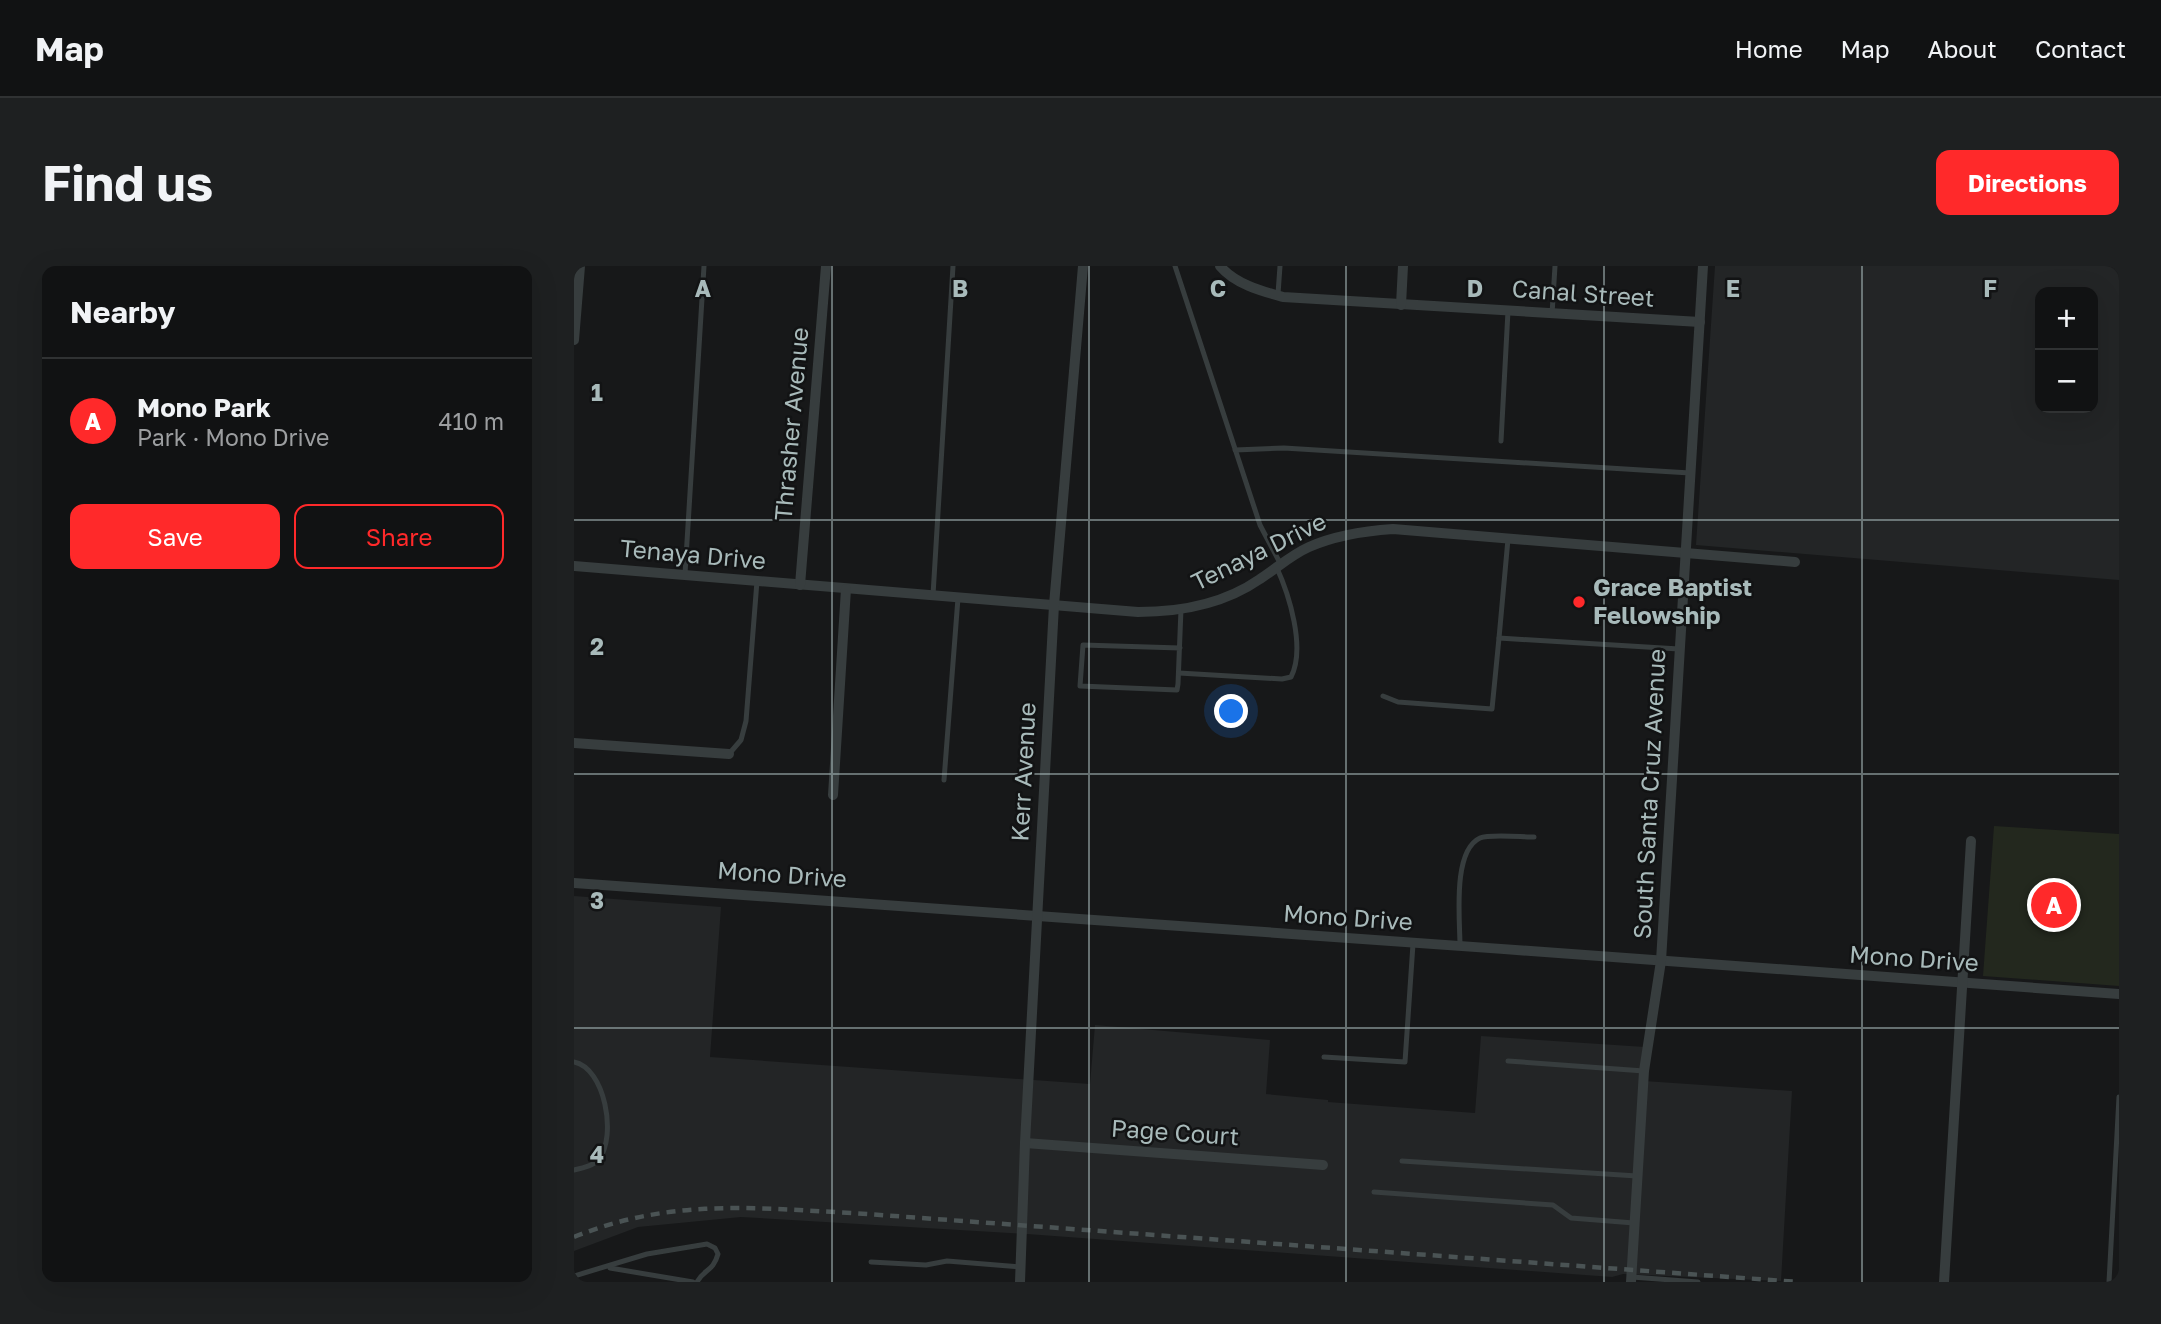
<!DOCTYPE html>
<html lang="en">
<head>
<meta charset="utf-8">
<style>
  :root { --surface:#111213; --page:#1e2021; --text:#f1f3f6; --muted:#9c9ea0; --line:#303233; --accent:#ff292a }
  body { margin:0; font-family:"Golos Text",sans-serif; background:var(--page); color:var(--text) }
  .controls { position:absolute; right:21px; top:21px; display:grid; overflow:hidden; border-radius:14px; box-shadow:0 7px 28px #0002 }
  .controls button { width:63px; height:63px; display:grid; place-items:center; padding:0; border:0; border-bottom:2px solid var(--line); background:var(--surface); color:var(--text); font:35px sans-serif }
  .you { position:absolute; left:658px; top:446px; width:24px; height:24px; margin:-18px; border:5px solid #fff; border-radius:50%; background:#1a73e8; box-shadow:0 0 0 10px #1a73e833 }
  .badge { display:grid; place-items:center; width:46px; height:46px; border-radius:50%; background:var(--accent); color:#fff; font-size:23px; font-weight:700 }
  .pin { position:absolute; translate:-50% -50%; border:4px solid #fff; box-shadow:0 2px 7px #0006 }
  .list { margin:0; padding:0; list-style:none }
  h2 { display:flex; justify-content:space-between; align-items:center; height:91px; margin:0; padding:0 28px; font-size:30px }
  h2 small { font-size:23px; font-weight:400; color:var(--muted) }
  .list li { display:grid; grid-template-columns:46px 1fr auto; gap:21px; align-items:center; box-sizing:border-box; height:126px; padding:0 28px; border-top:2px solid var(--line) }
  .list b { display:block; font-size:26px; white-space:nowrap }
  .list p { margin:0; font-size:23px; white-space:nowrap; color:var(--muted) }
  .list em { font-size:23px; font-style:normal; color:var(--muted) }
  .actions { display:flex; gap:14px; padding:21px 28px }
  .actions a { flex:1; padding:16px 0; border:2px solid var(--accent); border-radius:14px; text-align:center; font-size:24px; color:var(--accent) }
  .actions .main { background:var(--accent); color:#fff }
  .map { position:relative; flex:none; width:1545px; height:1016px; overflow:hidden; border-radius:14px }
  header { display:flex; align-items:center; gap:42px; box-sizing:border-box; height:98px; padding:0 35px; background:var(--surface); border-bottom:2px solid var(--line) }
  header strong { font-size:33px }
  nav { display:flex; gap:38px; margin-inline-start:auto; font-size:24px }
  .intro { display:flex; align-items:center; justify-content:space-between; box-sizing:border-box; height:168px; padding:0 42px }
  h1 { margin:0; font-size:49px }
  .button { padding:18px 32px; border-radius:14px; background:var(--accent); color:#fff; font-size:24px; font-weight:700 }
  main { display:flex; gap:42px; padding:0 42px }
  aside { flex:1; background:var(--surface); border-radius:14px; box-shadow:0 7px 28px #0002 }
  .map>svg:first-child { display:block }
</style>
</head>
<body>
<header>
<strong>Map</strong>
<nav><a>Home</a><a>Map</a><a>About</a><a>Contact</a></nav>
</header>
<div class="intro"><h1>Find us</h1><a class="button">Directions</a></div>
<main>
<aside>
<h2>Nearby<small></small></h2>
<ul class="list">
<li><span class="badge">A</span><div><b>Mono Park</b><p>Park · Mono Drive</p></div><em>410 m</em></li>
</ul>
<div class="actions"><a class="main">Save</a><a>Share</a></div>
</aside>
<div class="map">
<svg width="1545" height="1016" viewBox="0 0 1545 1016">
  <rect width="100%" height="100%" fill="#171819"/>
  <g fill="#232526" fill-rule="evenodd">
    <path d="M1141 0H1545V314L1122 279ZM1519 26V142H1466V26Z"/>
    <path d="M0 630 147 641 136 791 516 818 521 759 696 774 692 828 754 834V836L901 847 907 770 1071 781 1070 815 1218 825 1207 1015 1049 1008 1038 1011 453 968 167 951 64 961 0 985Z"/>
  </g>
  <path fill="#23281e" d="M1420 560 1545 568V720L1409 710Z"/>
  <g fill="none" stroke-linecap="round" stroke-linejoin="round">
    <g stroke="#373d3e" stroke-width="5">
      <path d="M601 0 686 259 706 297"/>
      <path d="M704 28 706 0"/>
      <path d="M978 48 981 0"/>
      <path d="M927 175 934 45"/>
      <path d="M661 184 710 182 1116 207"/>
      <path d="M934 273 925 372 1105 383"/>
      <path d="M111 308 130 0"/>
      <path d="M359 329 379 0"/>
      <path d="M606 382 509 379 506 420 603 424 604 418 607 343"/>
      <path d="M605 407 708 413 717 411C732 382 715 328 702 300"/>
      <path d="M809 430 824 436 918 443 925 372"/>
      <path d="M155 488 167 474 172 455 183 315"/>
      <path d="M370 514 384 332"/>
      <path d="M886 680C886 654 878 585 906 572 915 568 947 571 960 571"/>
      <path d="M750 791 831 796 839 678"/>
      <path d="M934 795 1070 805"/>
      <path d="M0 796C31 802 43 870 25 893 19 900 9 902 0 904"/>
      <path d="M828 895 1063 910"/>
      <path d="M800 926 979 939 997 952 1060 957"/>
      <path d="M297 996 352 999 373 995 446 1001"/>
      <path d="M36 1002 119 1016"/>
      <path d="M0 1010 73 988 133 978 141 982 144 988C139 1006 130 1003 123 1016"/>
      <path d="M1058 1011 1124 1016"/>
      <path d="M1535 1016 1545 831"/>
    </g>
    <g stroke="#373d3e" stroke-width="10">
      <path d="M646 0C661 18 687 25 709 31L1126 56"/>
      <path d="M827 39 829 0"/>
      <path d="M0 74 6 0"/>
      <path d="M0 300 564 346C608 346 650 338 686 313 703 302 717 289 735 281 762 269 790 265 819 263L1221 296"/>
      <path d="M226 319 252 0"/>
      <path d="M0 477 155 488"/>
      <path d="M259 529 272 323"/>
      <path d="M0 617C515 650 1030 692 1545 728"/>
      <path d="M451 877 749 899"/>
      <path d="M446 1016 451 877 480 339 509 0"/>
      <path d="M1057 1016 1070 805 1087 695 1129 0"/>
      <path d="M1370 1016 1397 575"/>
    </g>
    <path stroke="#4a5354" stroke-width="4.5" stroke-dasharray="9 7" stroke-linecap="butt" d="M0 971C96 932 179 942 279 947L1224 1016"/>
  </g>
  <path fill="none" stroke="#a8baba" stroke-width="2" stroke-opacity="0.55" d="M258 0V1016M515 0V1016M772 0V1016M1030 0V1016M1288 0V1016M0 254H1545M0 508H1545M0 762H1545"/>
  <circle fill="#ff292a" stroke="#121314" stroke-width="2.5" cx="1005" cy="336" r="7"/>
  <g text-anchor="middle" stroke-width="5" stroke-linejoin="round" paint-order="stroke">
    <g font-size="24" fill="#a8baba" stroke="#121314">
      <text transform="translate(1009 28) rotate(4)" y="8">Canal Street</text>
      <text transform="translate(218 158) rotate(-85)" y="8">Thrasher Avenue</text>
      <text transform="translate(685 286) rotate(-26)" y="8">Tenaya Drive</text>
      <text transform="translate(119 289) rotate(5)" y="8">Tenaya Drive</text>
      <text transform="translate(450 506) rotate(-87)" y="8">Kerr Avenue</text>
      <text transform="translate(1076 528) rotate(-87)" y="8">South Santa Cruz Avenue</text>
      <text transform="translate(208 609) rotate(4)" y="8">Mono Drive</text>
      <text transform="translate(774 652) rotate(4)" y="8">Mono Drive</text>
      <text transform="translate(1340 693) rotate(4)" y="8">Mono Drive</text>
      <text transform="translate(601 867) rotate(4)" y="8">Page Court</text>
    </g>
    <g font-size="24" font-weight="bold" fill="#a8baba" stroke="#121314" text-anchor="start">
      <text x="1019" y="330">Grace Baptist<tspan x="1019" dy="28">Fellowship</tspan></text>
    </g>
  </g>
  <g font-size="23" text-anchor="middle" font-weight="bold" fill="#a8baba" stroke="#121314" stroke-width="5" stroke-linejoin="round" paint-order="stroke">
    <text x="129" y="31">A</text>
    <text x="386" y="31">B</text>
    <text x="644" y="31">C</text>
    <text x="901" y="31">D</text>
    <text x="1159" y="31">E</text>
    <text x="1416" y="31">F</text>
    <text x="23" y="135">1</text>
    <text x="23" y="389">2</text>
    <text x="23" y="643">3</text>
    <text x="23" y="897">4</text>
  </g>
</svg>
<div class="controls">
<button>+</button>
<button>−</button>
</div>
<div class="you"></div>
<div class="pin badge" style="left:1480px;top:639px">A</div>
</div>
</main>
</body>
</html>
